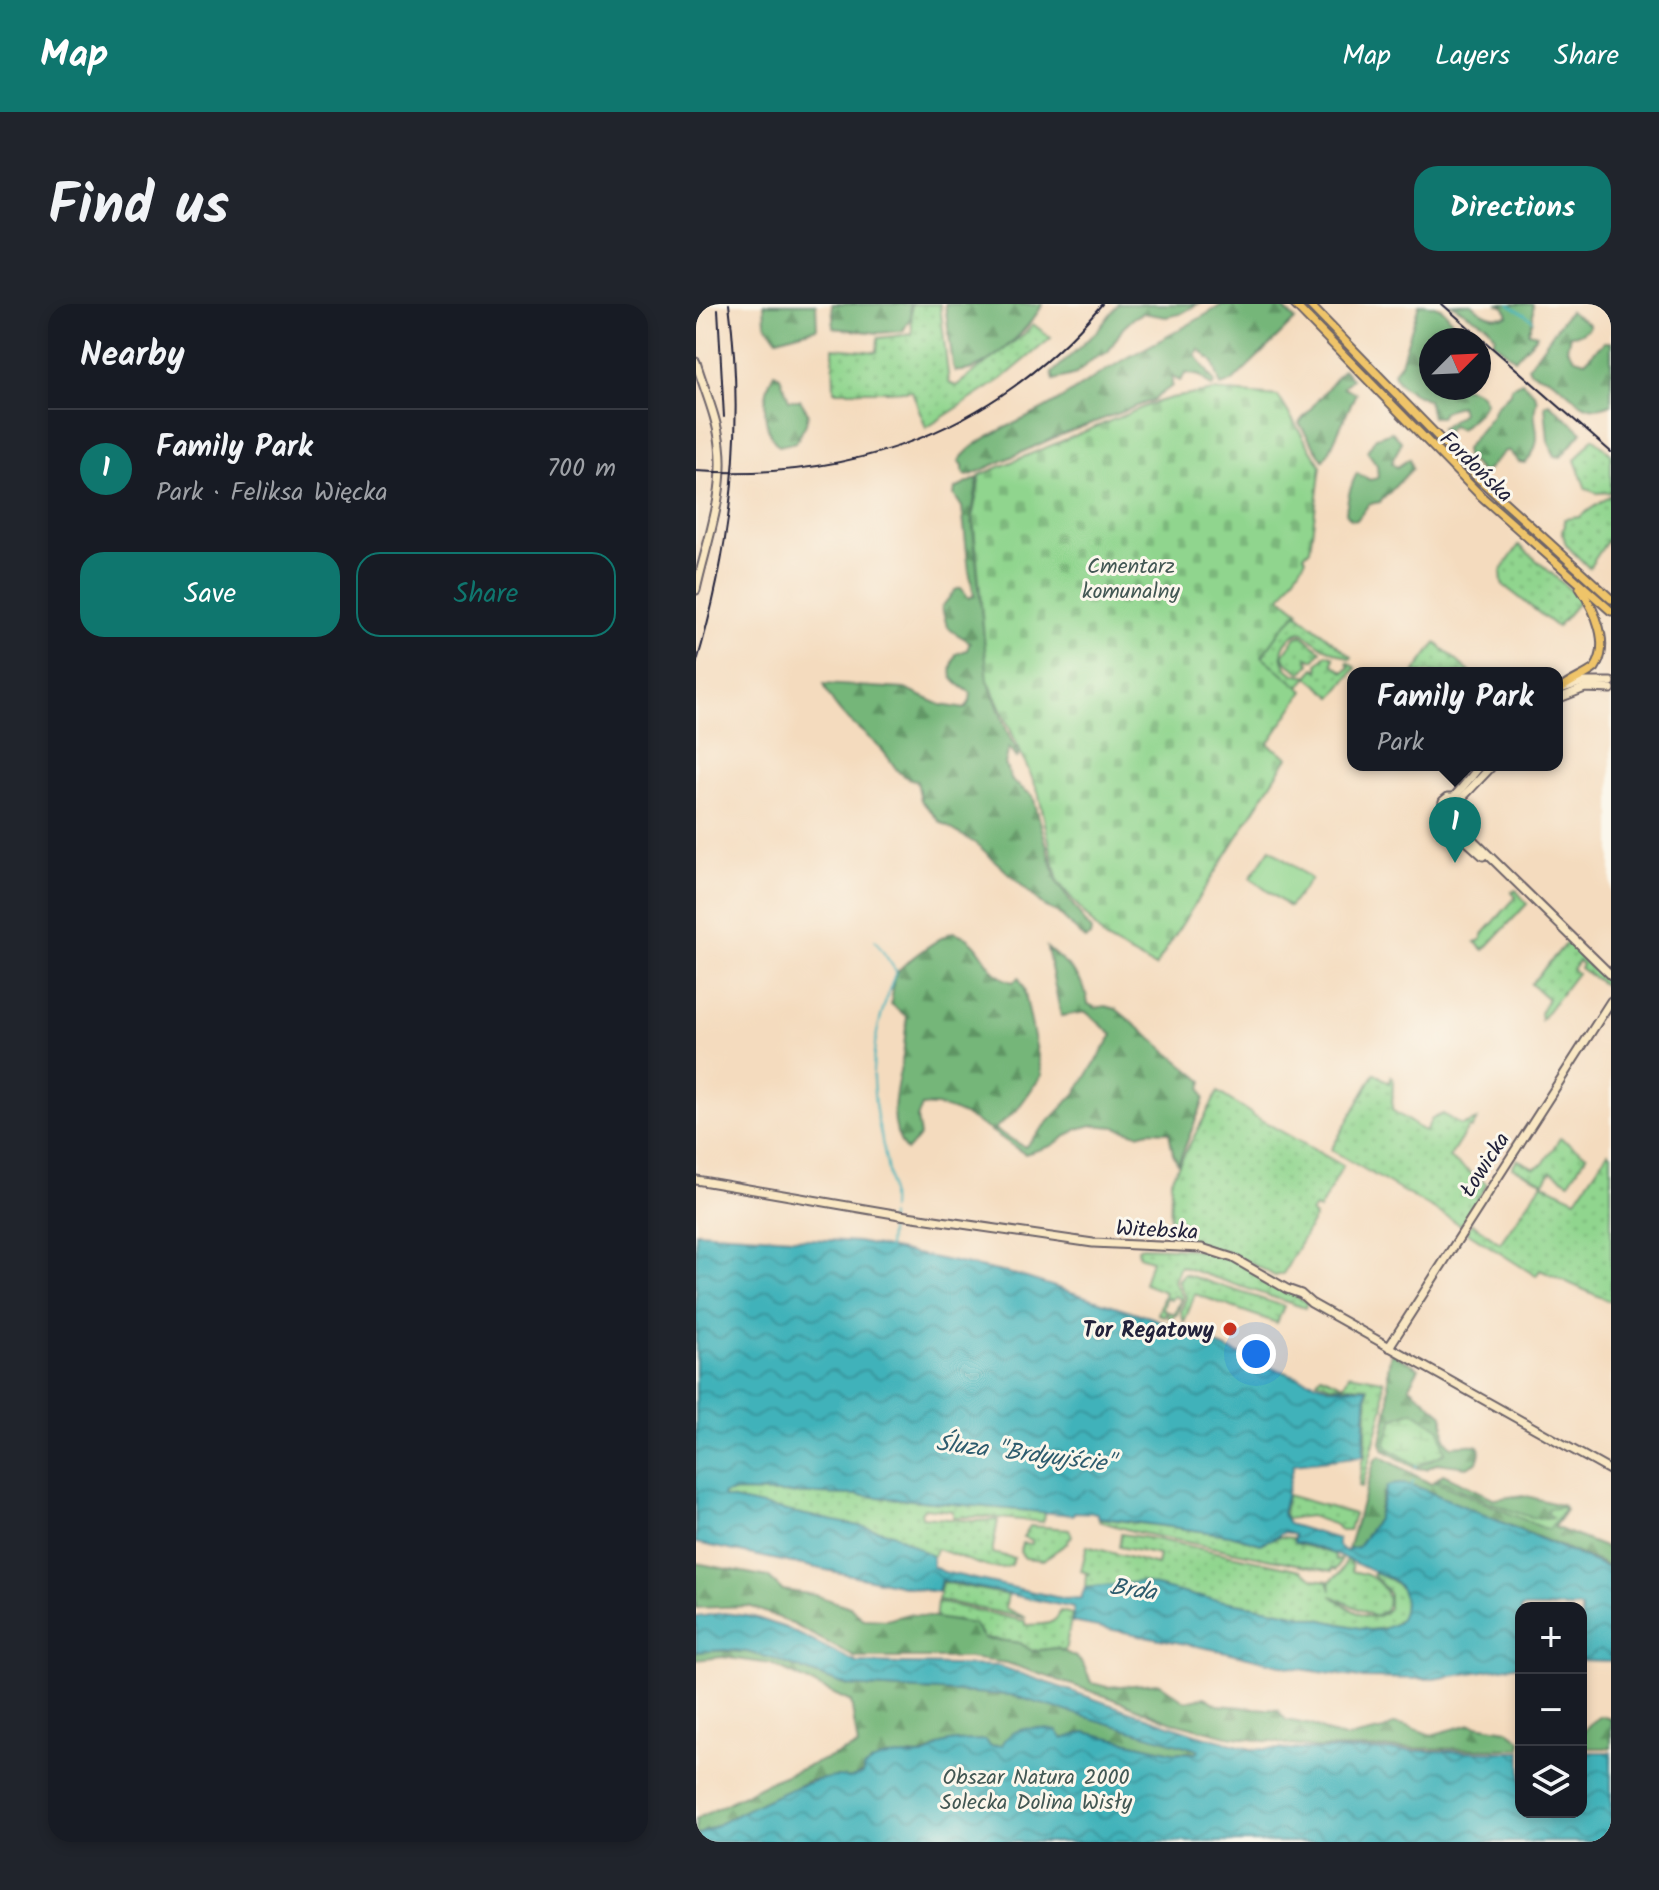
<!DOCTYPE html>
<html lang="en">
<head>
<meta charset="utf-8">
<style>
  :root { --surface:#171b24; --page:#20242c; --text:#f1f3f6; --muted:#9ea1a6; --line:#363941; --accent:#0f766e }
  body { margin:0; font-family:Kalam,sans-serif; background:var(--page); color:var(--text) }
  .controls { position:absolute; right:24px; bottom:24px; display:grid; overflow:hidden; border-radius:16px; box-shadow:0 4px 12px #0003 }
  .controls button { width:72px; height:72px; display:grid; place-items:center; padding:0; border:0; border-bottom:2px solid var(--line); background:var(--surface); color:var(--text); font:40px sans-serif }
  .compass { position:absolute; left:723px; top:24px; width:72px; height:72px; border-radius:50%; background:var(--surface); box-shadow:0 4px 12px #0003; rotate:66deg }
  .you { position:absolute; left:560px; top:1050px; width:28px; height:28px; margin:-20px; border:6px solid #fff; border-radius:50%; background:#1a73e8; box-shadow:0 0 0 12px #1a73e833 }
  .badge { display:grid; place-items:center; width:52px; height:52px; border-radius:50%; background:var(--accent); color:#fff; font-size:26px; font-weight:700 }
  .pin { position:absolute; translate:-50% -66px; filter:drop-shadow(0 2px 4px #0008) }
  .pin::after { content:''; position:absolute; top:42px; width:28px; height:24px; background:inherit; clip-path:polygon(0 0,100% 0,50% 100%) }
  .popup { position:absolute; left:651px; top:363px; width:216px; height:104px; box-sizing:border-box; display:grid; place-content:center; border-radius:16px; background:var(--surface); filter:drop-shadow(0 2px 6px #0005); font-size:26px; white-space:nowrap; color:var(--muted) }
  .popup b { font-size:30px; color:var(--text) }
  .popup::after { content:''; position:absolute; left:50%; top:100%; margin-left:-16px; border:16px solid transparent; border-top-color:var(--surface) }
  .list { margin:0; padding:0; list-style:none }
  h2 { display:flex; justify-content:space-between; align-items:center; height:104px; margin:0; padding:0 32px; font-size:34px }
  h2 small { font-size:26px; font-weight:400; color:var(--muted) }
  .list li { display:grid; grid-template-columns:52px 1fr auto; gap:24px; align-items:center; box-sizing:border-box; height:120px; padding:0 32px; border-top:2px solid var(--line) }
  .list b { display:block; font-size:30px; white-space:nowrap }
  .list p { margin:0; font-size:26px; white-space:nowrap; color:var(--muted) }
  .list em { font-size:26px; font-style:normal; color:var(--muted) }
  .actions { display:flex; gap:16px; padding:24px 32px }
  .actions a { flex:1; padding:18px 0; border:2px solid var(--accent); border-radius:24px; text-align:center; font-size:28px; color:var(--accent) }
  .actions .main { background:var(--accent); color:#fff }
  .icon { flex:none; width:44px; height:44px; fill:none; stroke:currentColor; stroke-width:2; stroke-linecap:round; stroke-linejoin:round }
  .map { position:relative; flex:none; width:915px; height:1538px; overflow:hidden; border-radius:24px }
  header { display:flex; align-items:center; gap:48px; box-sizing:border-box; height:112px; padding:0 40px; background:var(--accent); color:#fff }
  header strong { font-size:38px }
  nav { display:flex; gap:44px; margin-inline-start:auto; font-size:28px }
  .intro { display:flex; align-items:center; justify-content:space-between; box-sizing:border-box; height:192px; padding:0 48px }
  h1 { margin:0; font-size:56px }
  .button { padding:20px 36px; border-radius:24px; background:var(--accent); color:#fff; font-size:28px; font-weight:700 }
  main { display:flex; gap:48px; padding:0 48px }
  aside { flex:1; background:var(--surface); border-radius:24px; box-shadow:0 4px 12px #0003 }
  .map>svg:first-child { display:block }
</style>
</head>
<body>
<header>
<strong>Map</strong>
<nav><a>Map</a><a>Layers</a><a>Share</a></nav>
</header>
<div class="intro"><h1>Find us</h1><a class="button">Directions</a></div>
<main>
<aside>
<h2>Nearby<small></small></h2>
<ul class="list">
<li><span class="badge">1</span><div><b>Family Park</b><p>Park · Feliksa Więcka</p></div><em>700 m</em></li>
</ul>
<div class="actions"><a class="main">Save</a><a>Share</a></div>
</aside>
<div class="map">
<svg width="915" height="1538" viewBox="0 0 915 1538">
  <defs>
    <pattern id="green-dots" width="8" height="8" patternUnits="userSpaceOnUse" patternTransform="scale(2)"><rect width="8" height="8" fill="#90d58e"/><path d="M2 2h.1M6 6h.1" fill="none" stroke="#7cb77b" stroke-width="1.8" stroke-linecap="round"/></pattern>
    <pattern id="forest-firs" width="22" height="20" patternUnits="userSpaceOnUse" patternTransform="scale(2)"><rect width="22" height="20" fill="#74b679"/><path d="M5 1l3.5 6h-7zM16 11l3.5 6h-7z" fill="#5f9464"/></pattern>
    <pattern id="wetland-marsh" width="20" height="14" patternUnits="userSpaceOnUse" patternTransform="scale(2)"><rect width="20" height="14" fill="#90d58e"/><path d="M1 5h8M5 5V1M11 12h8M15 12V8" fill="none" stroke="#7cb77b"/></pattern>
    <pattern id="cemetery-stones" width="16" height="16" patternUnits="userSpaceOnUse" patternTransform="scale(2)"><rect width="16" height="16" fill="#90d58e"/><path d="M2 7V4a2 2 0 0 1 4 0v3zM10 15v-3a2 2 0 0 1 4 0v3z" fill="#7cb77b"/></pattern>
    <pattern id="water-waves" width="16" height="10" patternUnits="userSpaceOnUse" patternTransform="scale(2)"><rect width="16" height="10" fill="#41b2ba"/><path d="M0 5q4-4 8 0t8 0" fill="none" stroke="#369098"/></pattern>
  </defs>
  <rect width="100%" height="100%" fill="#fbf7ec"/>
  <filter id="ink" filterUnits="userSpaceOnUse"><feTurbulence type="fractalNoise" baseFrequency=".0125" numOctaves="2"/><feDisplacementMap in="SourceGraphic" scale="16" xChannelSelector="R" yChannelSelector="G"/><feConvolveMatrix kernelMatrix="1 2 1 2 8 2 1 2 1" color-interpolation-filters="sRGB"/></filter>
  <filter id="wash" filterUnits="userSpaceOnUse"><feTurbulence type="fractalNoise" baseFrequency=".006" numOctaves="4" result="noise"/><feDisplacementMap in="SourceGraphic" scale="32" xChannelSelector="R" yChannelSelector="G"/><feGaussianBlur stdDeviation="1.8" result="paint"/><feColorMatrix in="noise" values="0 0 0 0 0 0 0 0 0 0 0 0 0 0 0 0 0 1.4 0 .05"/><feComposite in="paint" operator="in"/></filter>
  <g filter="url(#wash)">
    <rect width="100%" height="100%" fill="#f4dbbe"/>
    <g fill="url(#green-dots)" stroke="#597c64" stroke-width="2">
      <path d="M215 0H244L253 79 260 82 328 30 337 20 355 34 306 75 230 124 216 87H138L137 44 181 48 182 34 216 30Z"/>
      <path d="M600 0H608L746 143 747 147Z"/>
      <path d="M897 134 915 150V188L901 189 890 185 879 156Z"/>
      <path d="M752 151 915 300V303L807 209 753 156Z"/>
      <path d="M915 191V231L893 264 870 241 866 227 869 222 868 215 883 213Z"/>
      <path d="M823 241 885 295 861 323 806 280 805 267Z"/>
      <path d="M601 309 656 353 654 355 627 343 606 328C576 335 582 374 612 372L619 364 623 367 622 360 631 350 638 353 637 360 648 368 654 363 651 360 652 358 660 364 637 393 612 373 603 383 566 353 587 322Z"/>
      <path d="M606 331 625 347 618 356 611 353 614 360 606 369 590 358 587 351 600 333Z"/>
      <path d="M740 339 775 369H718Z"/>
      <path d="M820 586 831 600 788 646 779 638 785 636 788 629 820 593 816 588Z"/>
      <path d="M871 638 894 663 915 679V686L884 664 886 660 882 657 876 665 881 669 845 716 844 709 852 695 835 680Z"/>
      <path d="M679 769 693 779 695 772 697 775 696 806 729 828 736 815 747 810 765 822 781 816 775 825 772 824 753 854 791 880 765 921 635 846Z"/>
      <path d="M522 788 565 816 647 862 623 906 619 904 615 909 619 913 587 970 579 972C545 953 514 937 474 937L475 875Z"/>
      <path d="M864 834 891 851 873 878 855 867 848 878 816 863 821 855 838 864 847 860Z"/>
      <path d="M912 848 915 850V998L844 966 840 972 771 928 776 919 804 939 846 879 880 895Z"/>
      <path d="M445 943C470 944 496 943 521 950 553 960 582 982 611 999L609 1004 484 962 478 977 487 993 481 1010 475 1014 471 1013 473 1008 478 1010 485 995 479 992 475 995 470 993 467 1005 471 1007 468 1012 462 1010 469 988 448 980 455 956 443 952 442 945Z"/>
      <path d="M488 970 588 1002 581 1019 499 990 488 1019 485 1008 490 993 482 977Z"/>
      <path d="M653 1070 687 1076 688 1102 666 1183 663 1182 666 1157 669 1153 672 1083 634 1081 621 1076 625 1071 648 1081Z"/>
      <path d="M43 1188 160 1191 348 1208 347 1218 292 1213H257V1207L229 1204 225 1208 226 1213 278 1217 302 1216 296 1249 318 1254 315 1261C297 1272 260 1249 240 1245L237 1253 196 1229 27 1194 26 1189Z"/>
      <path d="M591 1191 658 1210 653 1227H645L640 1221 614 1212 591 1215 588 1210Z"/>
      <path d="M404 1214 534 1231 564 1240C581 1232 582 1232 597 1234L598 1239 638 1250 640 1257 646 1255 640 1266 636 1264V1267L440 1228 403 1217Z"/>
      <path d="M334 1222 373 1225 376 1232 370 1240 347 1256 329 1254 324 1248 326 1239 336 1240V1236L327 1233Z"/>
      <path d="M425 1230 459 1235 605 1266 618 1275 632 1277 635 1287 634 1277 644 1269 651 1255 656 1261V1267C662 1269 669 1269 675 1273 692 1283 701 1306 677 1312L636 1292C653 1304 676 1325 693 1304V1289L677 1271 678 1269C702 1277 713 1285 706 1313L695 1323 673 1326 575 1305 499 1292 444 1278 389 1284 390 1270H394L385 1267 391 1242 461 1261 463 1251 423 1243Z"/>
      <path d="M246 1278 312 1291 309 1304 330 1314 242 1296Z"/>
      <path d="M241 1298 329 1317V1321C343 1320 360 1323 364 1307L376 1310 369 1347 360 1344 336 1347 324 1339 288 1334 284 1327 239 1316Z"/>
    </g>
    <g fill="url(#forest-firs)" stroke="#4b6c5a" stroke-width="2">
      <path d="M68 0H120L121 24 81 35 69 19Z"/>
      <path d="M136 0H214L215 13 207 27 183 29 138 24Z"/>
      <path d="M249 0H347C333 25 289 71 259 67L257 62Z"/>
      <path d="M422 0H502L484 10 470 13 447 9 439 13 427 24 412 48 397 55 380 70 358 76 356 69 402 26Z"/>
      <path d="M527 0H583L599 16 536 78 525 82 517 58 503 45 500 51 519 79 516 83 504 72 490 69 484 77 476 73V82L457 96 362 132 275 171 271 172 267 169V161L263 157C278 134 316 122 340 109 368 95 392 76 419 61 455 40 492 23 527 0Z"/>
      <path d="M723 0C754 0 753 15 766 36H735V84C753 84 783 77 789 98L782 109 764 125 755 122 749 129 744 125 766 109 764 101 748 107 744 113H736L732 96C720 89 701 85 698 68L705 59Z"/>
      <path d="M755 0H776C788 11 796 14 812 12L809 3 801 0H837V16L832 28 841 30C837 39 826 46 819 55L797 37 799 32 791 21Z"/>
      <path d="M873 7 893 20V24L884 30 874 31 871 44 879 54 889 57 908 38H915V100C885 114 876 85 852 74 845 71 840 71 834 67L832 63Z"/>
      <path d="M647 65 656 75 647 83 660 89 633 148 627 156 603 119Z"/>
      <path d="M78 69 84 72 93 96H104L112 109 110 120 100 138 83 142C65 127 66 88 78 69Z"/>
      <path d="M826 78 838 89 841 96C835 111 842 121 841 135 840 146 835 151 830 159L823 158 813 147H809L787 170 770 153 769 145 796 111 799 103 815 88V83Z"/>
      <path d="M853 99 886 128 865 153 859 152 852 137 849 101Z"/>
      <path d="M696 128 705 137C704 147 697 150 696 160L701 163 713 155 716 165 684 198 673 200 661 216 655 215 650 209C651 196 655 180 661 169L674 176 682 174 681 161 671 147 680 133Z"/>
      <path d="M282 174 276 211 292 376 313 432 324 450 321 454 313 444 309 460 316 477 337 492 361 578 395 627 394 632 389 635 361 608 349 603 282 541 244 518 225 496 221 477C198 472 200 460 185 445 164 423 139 412 128 380L209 385 245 401 269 405 274 397 275 389C256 376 250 374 260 350L271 346 274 338C254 325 251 329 246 303L259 286 265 284 273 294 278 291 273 267 266 203 258 191 259 185Z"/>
      <path d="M257 628C291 636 286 671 317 678L323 674 328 685 346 771 320 807 298 825 329 843 379 790 417 731 390 708 365 712 351 644C370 661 389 672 392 700L400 704 409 702 420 705 507 777 505 785 508 794 506 801 482 860 477 849 473 828 453 827 442 830 419 823 396 821 382 825 355 842 329 850C301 832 260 797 226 802L221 814 224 832 210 847C190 820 200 787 206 757 209 742 209 727 211 713L195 700C197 692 196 682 198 674 202 661 243 634 257 628Z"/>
      <path d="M695 1048 723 1064 713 1082 747 1111 749 1135 755 1142C768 1143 792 1132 781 1158L771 1163 742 1159 730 1165 719 1164 688 1146 685 1139 693 1099 692 1065Z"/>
      <path d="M684 1152 735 1180 747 1170 799 1195 827 1191 868 1202 870 1206 858 1223 915 1246V1263L716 1181 687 1189 681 1215 662 1243 652 1245 679 1156Z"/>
      <path d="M0 1259 72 1273 86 1286 119 1291 154 1303 167 1315 191 1316 212 1310 278 1320 288 1334 324 1339 336 1347 360 1344 380 1353 387 1360 396 1379 411 1383 463 1379 489 1397 509 1393 522 1401 582 1406 590 1416 616 1421 632 1429 651 1434 688 1426 698 1420 709 1421 735 1431 775 1420 811 1426 825 1436V1445L619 1444 532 1432 476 1418 415 1394 311 1359 273 1354H160L91 1317 53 1302 0 1304Z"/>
      <path d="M9 1346 51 1348 75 1354 152 1382 315 1391 503 1445 502 1449 476 1448 389 1428 379 1433 306 1441 295 1442 289 1436C277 1437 255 1435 244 1441 233 1447 229 1454 215 1451L153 1475 114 1476 0 1532V1515L75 1477 162 1442 155 1398 75 1360 26 1353 0 1356V1348Z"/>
      <path d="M905 1412 915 1415V1444H885C885 1426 890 1422 905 1412Z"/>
    </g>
    <g fill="url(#wetland-marsh)" stroke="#597c64" stroke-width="2">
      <path d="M717 1107 744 1125 749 1149 722 1162 692 1144 690 1139 697 1115Z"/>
      <path d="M743 1176C764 1184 839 1222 856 1214L851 1208 853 1205 867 1203 868 1206 852 1226 740 1178Z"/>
    </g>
    <path fill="url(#cemetery-stones)" stroke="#597c64" stroke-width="2" d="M519 87 582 92 625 162 614 245 608 251 610 255 585 293 603 307 587 323 566 352 608 387 572 440 592 453 459 663 410 636 362 578 342 487 292 376 277 211 284 171 455 100 475 94Z"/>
    <path fill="#90d58e" stroke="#597c64" stroke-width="2" d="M574 545 615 575 593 603 554 574Z"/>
    <g fill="url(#water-waves)" stroke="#326a7a" stroke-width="2" fill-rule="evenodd">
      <path d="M0 928 162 938 321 971 460 1015 573 1063 633 1083 671 1084 667 1152 598 1160 586 1209 592 1220 642 1235V1242L651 1248 652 1245 662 1243 681 1215 691 1182C709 1176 724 1184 741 1191L915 1265V1357L885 1356V1304H825V1361L737 1375 664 1374 597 1364 531 1348 376 1318 378 1304 245 1276 242 1288 227 1286 0 1239ZM43 1188 160 1191 377 1211 378 1208 401 1209V1213L534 1231 565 1240 589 1228 598 1231V1238C629 1244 655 1257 682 1270 688 1273 694 1273 699 1278 711 1288 710 1307 701 1319L687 1325 673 1326 575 1305 499 1292 444 1278 389 1284 385 1294 369 1295 248 1268 237 1263V1253L196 1229 28 1194 27 1190Z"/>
      <path d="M28 1309 58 1313 90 1324 161 1359 303 1362 499 1430 555 1445 825 1448V1508H885V1448H915V1538H0V1532C29 1517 125 1462 153 1475L167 1470V1464C184 1450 201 1452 222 1452 232 1453 236 1445 244 1441 255 1435 277 1437 289 1436L295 1442 306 1441C317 1420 340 1423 361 1427L367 1435 389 1428 476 1448 501 1449 503 1446 315 1391 152 1382 75 1354 51 1348 29 1346 0 1348V1313Z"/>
    </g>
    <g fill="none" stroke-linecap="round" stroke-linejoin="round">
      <g stroke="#41b2ba" stroke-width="2">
        <path d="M813 0 837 16"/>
        <path d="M179 636 200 667C180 721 171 755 181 813 187 845 196 873 194 906"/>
        <path d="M192 945 194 912"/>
        <path d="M720 1163V1161"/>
        <path d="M716 1181 717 1177"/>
      </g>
    </g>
  </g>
  <g filter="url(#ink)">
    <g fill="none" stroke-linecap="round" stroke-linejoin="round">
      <defs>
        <g id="secondary">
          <path d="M0 58C8 85 21 113 24 141 30 189 10 240 0 286"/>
          <path d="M861 386 887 378H915"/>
          <path d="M861 395 889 384 915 385"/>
          <path d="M758 493H752L747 497 746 506 757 514 767 534 787 552"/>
          <path d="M758 493 785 461"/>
          <path d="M763 497 764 516 774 533 915 671"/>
          <path d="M763 497 797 461"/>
          <path d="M0 876 204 911 397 939 506 944 537 954 591 985 605 990 615 999 915 1167"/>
          <path d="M693 1043 915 697"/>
        </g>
        <g id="primary">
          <path d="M598 0 785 192 915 307"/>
          <path d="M613 0 782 174 915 295"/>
          <path d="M866 384C876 376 889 372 899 364 915 340 899 306 884 284"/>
        </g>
      </defs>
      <use href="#secondary" stroke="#6c6369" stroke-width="11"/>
      <use href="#primary" stroke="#6c6369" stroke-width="11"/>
      <use href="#secondary" stroke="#f9e7c3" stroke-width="7"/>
      <use href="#primary" stroke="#efc469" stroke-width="7"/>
      <g stroke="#22223b" stroke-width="2">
        <path d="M746 0 915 148"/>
        <path d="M22 5 28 113"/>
        <path d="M0 167C161 177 301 125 406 0"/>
        <path d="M0 361C35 244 49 122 33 0"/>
      </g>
    </g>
  </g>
  <circle fill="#c8321e" stroke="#fbf7ec" stroke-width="3" cx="534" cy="1025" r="8"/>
  <g text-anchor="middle" stroke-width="6" stroke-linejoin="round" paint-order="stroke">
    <g font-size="22" fill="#22223b" stroke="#fbf7ec">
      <text transform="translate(781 162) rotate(44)" y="8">Fordońska</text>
      <text transform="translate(788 860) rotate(-57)" y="8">Łowicka</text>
      <text transform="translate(461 925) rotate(3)" y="8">Witebska</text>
    </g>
    <g font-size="22" fill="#435854" stroke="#fbf7ec">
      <text x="435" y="269">Cmentarz<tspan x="435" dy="25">komunalny</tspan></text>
      <text x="340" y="1480">Obszar Natura 2000<tspan x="340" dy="25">Solecka Dolina Wisły</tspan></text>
    </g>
    <g font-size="22" font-weight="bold" fill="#22223b" stroke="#fbf7ec" text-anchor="end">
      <text x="518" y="1033">Tor Regatowy</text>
    </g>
    <g font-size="24" font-style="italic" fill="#2e5c6e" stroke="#fbf7ec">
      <text transform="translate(329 1149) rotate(7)" y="8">Śluza "Brdyujście"</text>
      <text transform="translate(437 1285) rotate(8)" y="8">Brda</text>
    </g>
  </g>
</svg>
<div class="controls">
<button>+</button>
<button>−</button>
<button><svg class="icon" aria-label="layers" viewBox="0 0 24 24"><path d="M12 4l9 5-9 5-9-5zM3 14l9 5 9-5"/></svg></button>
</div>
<svg class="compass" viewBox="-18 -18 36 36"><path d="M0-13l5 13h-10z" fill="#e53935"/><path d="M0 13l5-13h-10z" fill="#9ea1a6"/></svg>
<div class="you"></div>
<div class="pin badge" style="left:759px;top:559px">1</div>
<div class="popup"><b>Family Park</b>Park</div>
</div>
</main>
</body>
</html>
